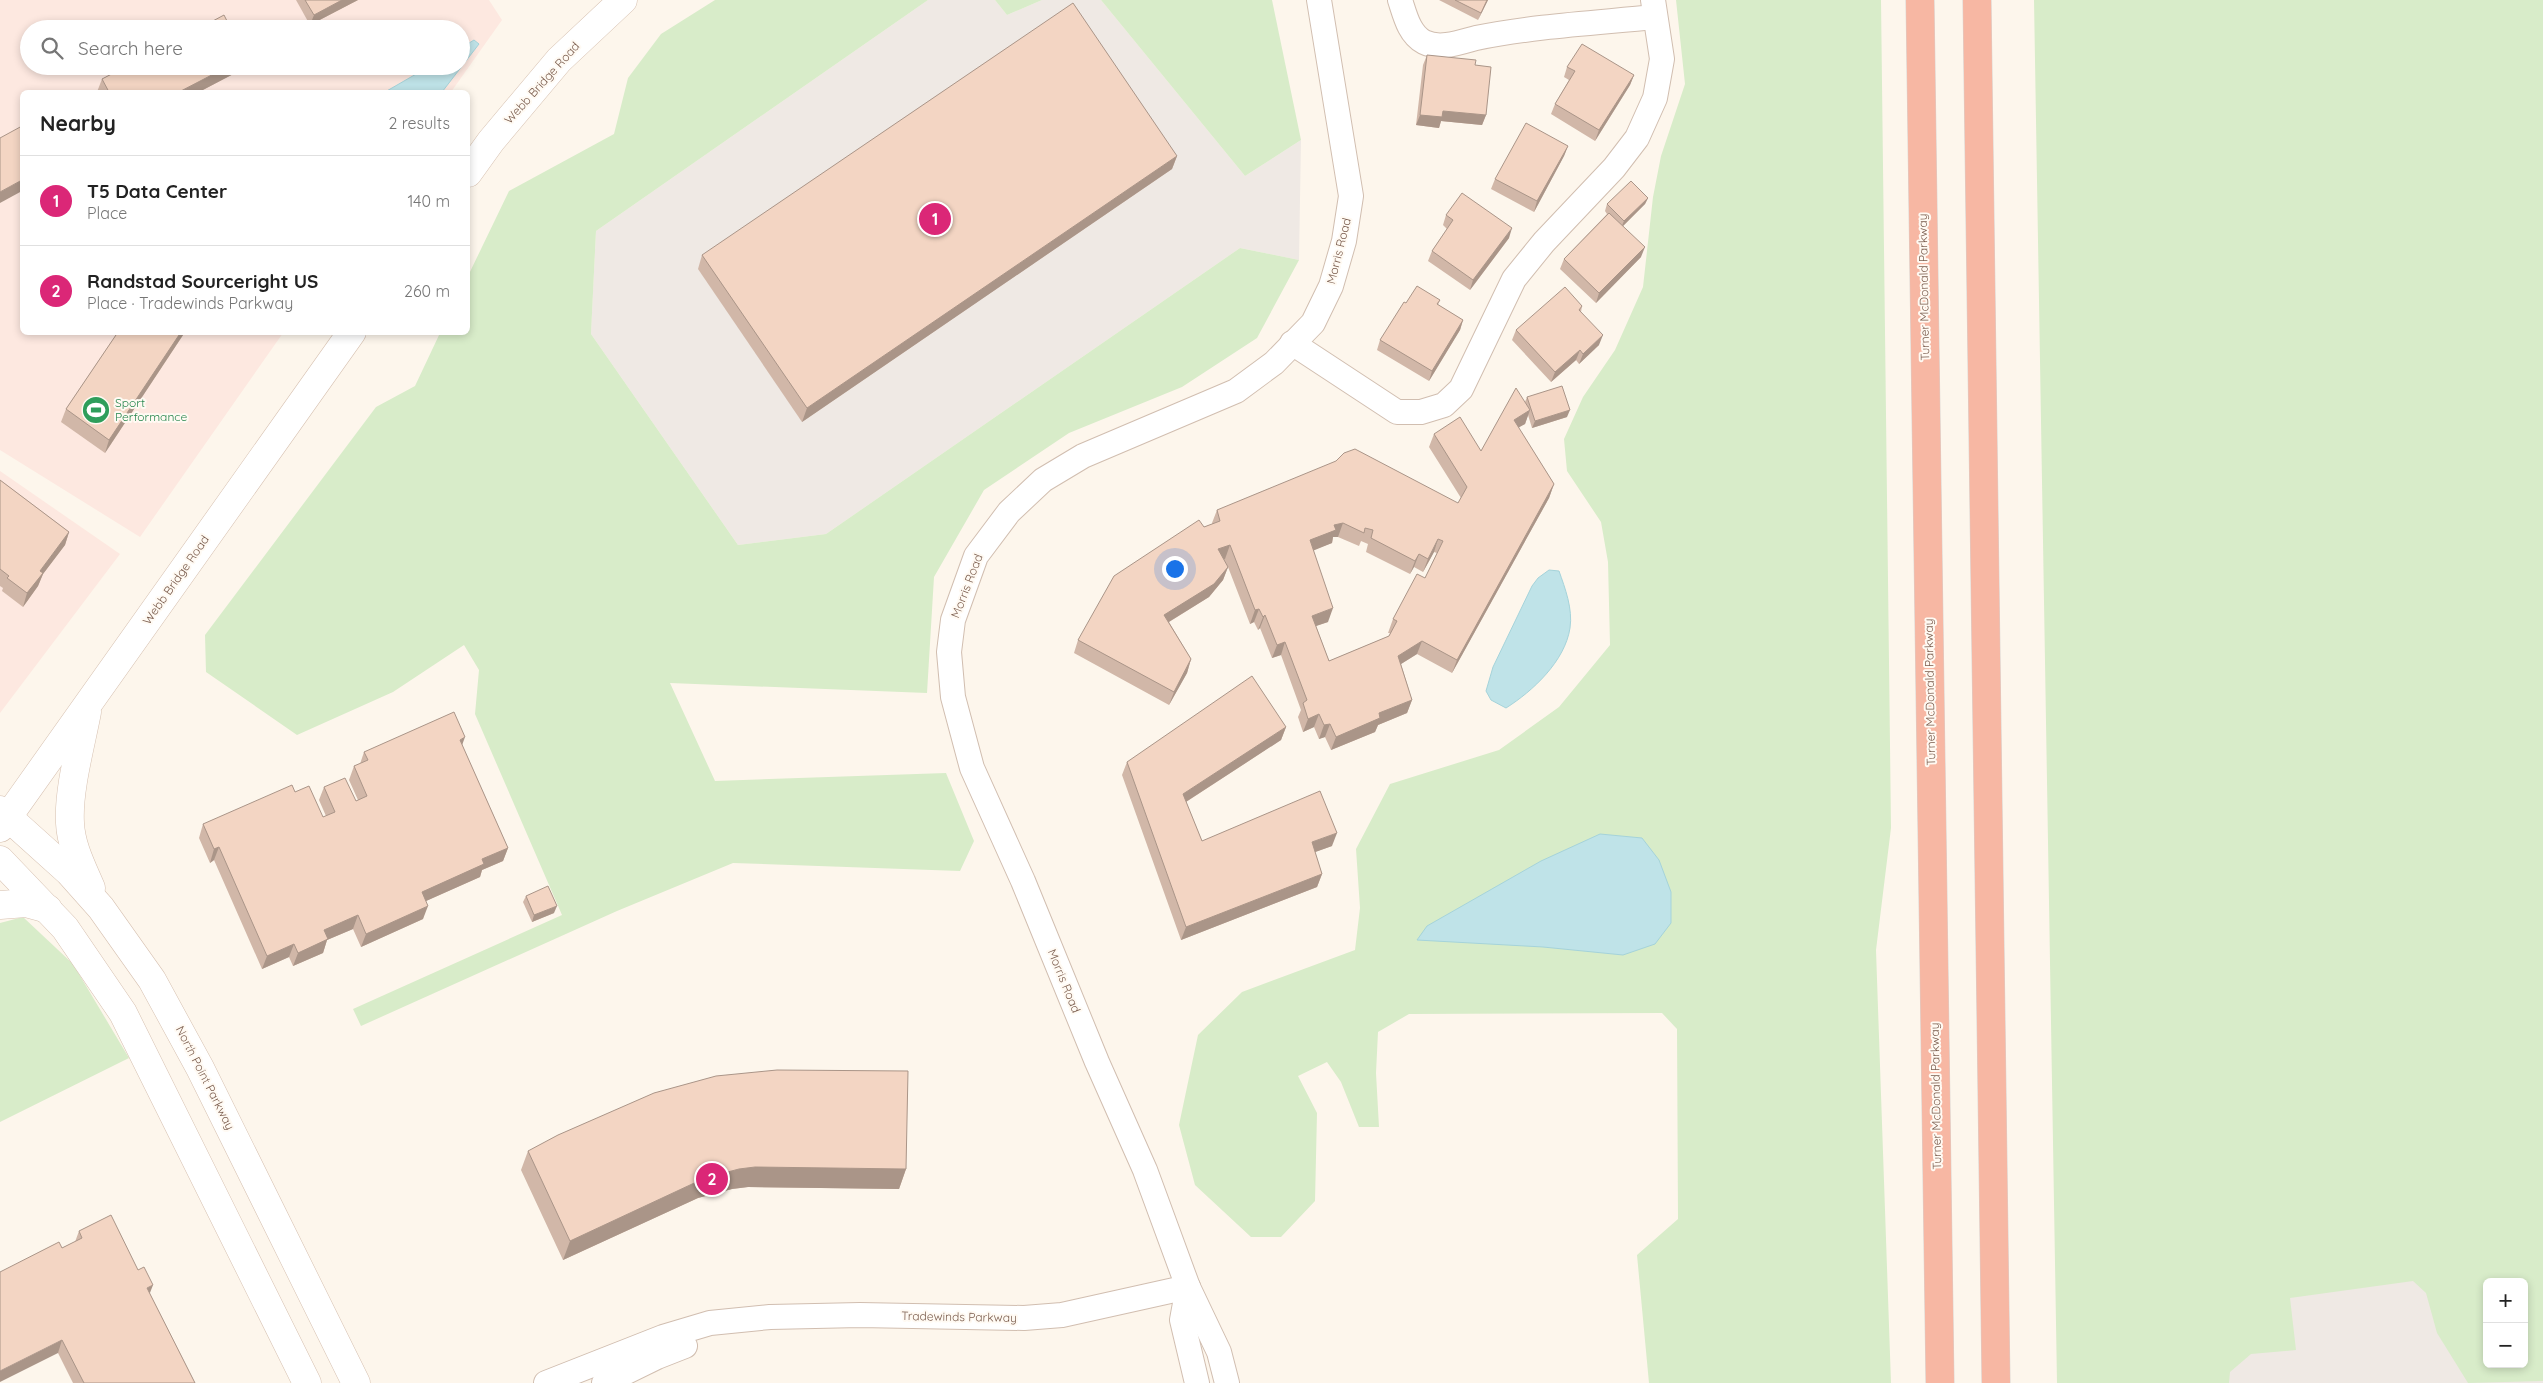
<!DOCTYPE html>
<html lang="en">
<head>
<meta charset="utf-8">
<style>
  :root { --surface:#fff; --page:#f6f6f6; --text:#222; --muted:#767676; --line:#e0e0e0; --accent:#db2777 }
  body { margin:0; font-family:Quicksand,sans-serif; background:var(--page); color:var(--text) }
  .controls { position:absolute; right:15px; bottom:15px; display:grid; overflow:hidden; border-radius:8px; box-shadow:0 2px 8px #0003 }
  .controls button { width:45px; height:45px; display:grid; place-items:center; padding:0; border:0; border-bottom:1px solid var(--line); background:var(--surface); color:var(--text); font:25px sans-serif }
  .you { position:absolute; left:1174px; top:568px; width:18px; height:18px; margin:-12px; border:4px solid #fff; border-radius:50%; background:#1a73e8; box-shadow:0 0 0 8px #1a73e833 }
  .badge { display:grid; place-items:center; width:32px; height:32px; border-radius:50%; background:var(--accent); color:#fff; font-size:16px; font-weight:700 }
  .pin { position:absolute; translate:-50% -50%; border:2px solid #fff; box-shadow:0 1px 5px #0006 }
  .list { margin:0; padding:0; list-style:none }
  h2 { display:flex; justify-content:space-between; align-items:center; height:65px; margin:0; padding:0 20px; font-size:21px }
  h2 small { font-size:16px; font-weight:400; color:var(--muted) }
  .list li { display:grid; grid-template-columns:32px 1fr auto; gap:15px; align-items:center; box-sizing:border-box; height:90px; padding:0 20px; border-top:1px solid var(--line) }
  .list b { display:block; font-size:19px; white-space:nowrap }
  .list p { margin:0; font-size:16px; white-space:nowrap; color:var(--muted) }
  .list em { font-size:16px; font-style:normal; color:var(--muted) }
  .icon { flex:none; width:28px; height:28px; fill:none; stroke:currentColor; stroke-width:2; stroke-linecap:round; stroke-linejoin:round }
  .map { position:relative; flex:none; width:2543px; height:1383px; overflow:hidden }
  .search { position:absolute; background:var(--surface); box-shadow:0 2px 8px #0003; left:20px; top:20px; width:450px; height:55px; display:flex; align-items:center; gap:12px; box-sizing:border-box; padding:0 18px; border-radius:28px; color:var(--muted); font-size:19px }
  .panel { position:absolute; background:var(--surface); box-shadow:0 2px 8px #0003; left:20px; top:90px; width:450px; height:245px; border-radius:8px }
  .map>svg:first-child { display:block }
</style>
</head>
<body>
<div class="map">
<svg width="2543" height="1383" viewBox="0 0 2543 1383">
  <rect width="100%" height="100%" fill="#fdf6ec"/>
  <g fill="#fde8e0" fill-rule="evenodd">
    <path d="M0 0H489L502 20 451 92H22V332L283 333 140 537 0 450ZM29 29H461V66H29Z"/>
    <path d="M0 471 120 554 0 713Z"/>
  </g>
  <g fill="#efe9e4" fill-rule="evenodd">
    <path d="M928 0H995L1007 15 1042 0H1101L1245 176 1301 140 1299 260 1240 248 826 534 738 545 591 334 596 231Z"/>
    <path d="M2543 1266V1383H2064L2056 1280ZM2487 1282H2524V1364H2487Z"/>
  </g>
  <g fill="#d8ecc9" fill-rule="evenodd">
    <path d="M715 0H928L596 231 591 334 738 545 826 534 1240 248 1299 260 1257 338 1182 387 1069 433 984 490 934 577 927 693 670 683 715 781 946 773 974 841 960 871 733 863 617 911 361 1026 353 1009 562 915 475 714 479 670 464 645 393 692 297 735 206 672 205 635 376 407 415 386 440 333 468 332V276L509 191 614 134 628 78 661 34Z"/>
    <path d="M995 0H1042L1007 15Z"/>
    <path d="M1101 0H1272L1301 140 1245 176Z"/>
    <path d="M1676 0H1881L1891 828 1876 950 1891 1383H1649L1637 1255 1678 1219 1677 1029 1662 1013 1409 1014 1378 1032 1376 1073 1379 1127H1359L1341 1082 1327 1062 1298 1076 1317 1113 1315 1201 1281 1237H1251L1195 1185 1179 1125 1198 1035 1242 992 1355 950 1360 908 1356 849 1390 784 1499 750 1559 707 1610 645 1608 562 1601 522 1567 471 1564 439 1583 397 1615 350 1643 287 1653 197 1661 156 1685 84Z"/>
    <path d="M2034 0H2543V1381L2468 1383 2437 1333 2426 1293 2413 1281 2290 1298 2296 1350 2251 1354 2230 1372 2229 1383H2057ZM2487 1282H2524V1364H2487Z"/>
    <path d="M23 917 73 964 129 1058 0 1122V923Z"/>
  </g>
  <g fill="#bfe3e8" stroke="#a5d3da">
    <path d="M474 40 479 44 442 92H385L430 66H461V48Z"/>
    <path d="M1549 570 1559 571C1565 588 1573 609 1570 628 1565 661 1533 691 1506 708L1491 700 1486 691 1493 667 1532 586 1538 578Z"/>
    <path d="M1600 834 1642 838 1659 860 1671 892V923L1655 944 1623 955 1543 947 1417 940 1427 926 1541 861Z"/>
  </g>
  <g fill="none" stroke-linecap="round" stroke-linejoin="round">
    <defs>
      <g id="street">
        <path d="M1400 0C1405 15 1409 34 1424 42 1440 50 1461 42 1476 38 1535 26 1595 23 1655 17"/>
        <path d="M1292 343 1397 412H1421L1444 405 1461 389 1514 279 1544 242 1614 168 1637 138 1655 98 1662 59 1653 0"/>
        <path d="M1188 1287 1182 1320 1197 1383"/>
        <path d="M546 1383 663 1337 710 1323 770 1317 860 1315 1024 1318 1062 1315 1188 1287"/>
        <path d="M604 1383 657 1357 685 1346"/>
        <path d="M1227 1383 1219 1352 1188 1287 1145 1170 1097 1062 1023 881 972 768 953 697 949 652 953 620 976 556 1009 512 1043 480 1083 456 1236 391 1274 363 1313 323 1331 286 1344 241 1351 196 1319 0"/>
      </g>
      <g id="secondary">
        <path d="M468 173 491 141 559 60 623 0"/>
        <path d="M87 712C81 744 68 790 70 823 71 846 82 867 91 888"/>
        <path d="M0 810 69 872 101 908 152 980 200 1068 356 1383"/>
        <path d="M0 828 352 332"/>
        <path d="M0 860 65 928 123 1013 307 1383"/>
        <path d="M0 905 26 903 48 909"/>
      </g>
      <g id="highway">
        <path d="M1920 0 1940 1383"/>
        <path d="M1977 0 1996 1383"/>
      </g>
    </defs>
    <use href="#street" stroke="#d1beb0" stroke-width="26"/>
    <use href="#secondary" stroke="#d6c0b0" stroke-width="29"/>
    <use href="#highway" stroke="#dad1cd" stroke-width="29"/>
    <use href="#street" stroke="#fff" stroke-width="24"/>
    <use href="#secondary" stroke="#fff" stroke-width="28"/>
    <use href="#highway" stroke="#f7b7a3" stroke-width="28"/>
  </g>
  <g fill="#d1b7a8" fill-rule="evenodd">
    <path d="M296 0H358L310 25Z"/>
    <path d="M1439 0H1488L1478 20Z"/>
    <path d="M1427 55 1475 65 1486 115 1482 125 1441 121 1439 128 1416 125 1423 65Z"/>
    <path d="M127 66H243L241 70 199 92H97L102 79Z"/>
    <path d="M1567 67 1634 75 1630 85 1595 141 1551 114 1555 104 1569 80 1564 77Z"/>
    <path d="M1568 146 1564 156 1534 212 1491 189 1495 179Z"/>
    <path d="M1177 156 1172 169 802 422 698 269 702 255Z"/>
    <path d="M1648 198 1645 204 1623 226 1641 257 1596 303 1560 269 1564 259 1607 214 1605 211 1607 204Z"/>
    <path d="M1446 215 1509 238 1470 290 1428 261 1432 251 1447 229 1443 225Z"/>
    <path d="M1440 300 1438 305 1463 320 1460 330 1429 381 1377 350 1380 340 1406 303Z"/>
    <path d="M1582 306 1581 312 1599 345 1579 364 1576 360 1551 382 1512 340 1516 330Z"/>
    <path d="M118 332H185L105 453 61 422 66 409Z"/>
    <path d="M1527 397 1567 417 1532 428 1528 415 1525 424 1518 427 1554 484 1549 498 1452 673 1417 654 1401 664 1412 700 1407 713 1378 725 1375 732 1331 750 1325 737 1319 739 1314 727 1303 732 1298 717 1301 710 1281 655 1272 658 1260 628 1258 630 1254 622 1250 624 1228 567 1223 580 1209 597 1169 622 1191 659 1187 673 1169 705 1074 653 1078 640 1204 527 1212 524V523L1217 510 1458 503 1461 498 1429 447 1434 434 1481 451 1525 402ZM1333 537H1338L1359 546 1361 541 1368 544 1366 552 1410 574 1414 567 1423 572 1434 552 1437 553 1425 578 1393 619 1388 633H1390L1389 636 1329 661 1316 626 1328 622 1313 550 1332 543Z"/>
    <path d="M0 480 69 532 65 545 43 574 38 586 23 607 2 591 3 588 0 586Z"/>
    <path d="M1286 727 1281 740 1186 802 1202 841 1332 846 1315 852 1322 874 1317 887 1181 940 1122 775 1127 762Z"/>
    <path d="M462 745 508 848 503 861 482 870 480 877 426 901 423 919 361 947 353 929 327 940 323 953 293 966 289 957 262 969 214 860 210 863 199 838 203 824 295 792 323 817 326 816 319 800 324 787 356 801 358 800 349 780 354 766 360 764 364 752Z"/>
    <path d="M526 896 554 913 532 922 523 902Z"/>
    <path d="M528 1151 906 1169 899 1189 748 1187 732 1189 698 1198 563 1260 521 1170Z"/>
    <path d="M79 1231 150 1294 195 1383H73L58 1353 62 1248 75 1242Z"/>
  </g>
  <g fill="#aa9588">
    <path d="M342 0H358L310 25 314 15Z"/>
    <path d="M1487 0H1488L1478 20 1481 13Z"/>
    <path d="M229 66H243L241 70 199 92H179Z"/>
    <path d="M1634 75 1630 85 1595 141 1599 130Z"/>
    <path d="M1443 111 1486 115 1482 125 1441 121 1439 128 1416 125 1420 115Z"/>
    <path d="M1568 146 1564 156 1534 212 1537 201Z"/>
    <path d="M1177 156 1172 169 802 422 807 408Z"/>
    <path d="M22 180V191L0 203V192Z"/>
    <path d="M1648 198 1645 204 1621 228 1624 221Z"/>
    <path d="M1512 228 1509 238 1470 290 1473 280Z"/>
    <path d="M1645 247 1641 257 1596 303 1599 293Z"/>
    <path d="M1463 320 1460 330 1429 381 1432 371Z"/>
    <path d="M181 332H185L105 453 109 440Z"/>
    <path d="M1603 335 1599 345 1579 364 1583 354Z"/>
    <path d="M1580 350 1576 360 1551 382 1555 372Z"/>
    <path d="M1530 410 1525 424 1509 433 1514 420Z"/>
    <path d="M1570 410 1567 417 1532 428 1535 421Z"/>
    <path d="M1554 484 1549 498 1452 673 1457 660Z"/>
    <path d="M1343 523 1338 537H1333L1332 543 1305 554 1310 540 1334 525Z"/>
    <path d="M69 532 65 545 43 574 38 586 23 607 27 593 40 571Z"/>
    <path d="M1438 539 1434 552 1423 572 1428 559Z"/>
    <path d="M1230 545 1225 559 1214 562 1218 549Z"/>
    <path d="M1419 554 1414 567 1410 574 1415 561Z"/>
    <path d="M1228 567 1223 580 1209 597 1159 628 1164 615Z"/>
    <path d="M1333 608 1328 622 1307 629 1312 616Z"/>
    <path d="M1259 609 1254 622 1250 624 1255 610Z"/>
    <path d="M1265 615 1260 628 1258 630 1263 617Z"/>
    <path d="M1422 641 1417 654 1393 669 1398 656Z"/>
    <path d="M1285 642 1281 655 1272 658 1277 645Z"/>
    <path d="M1191 659 1187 673 1169 705 1174 692Z"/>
    <path d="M1412 700 1407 713 1378 725 1375 732 1331 750 1336 737 1379 713Z"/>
    <path d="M1319 714 1314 727 1303 732 1308 719Z"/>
    <path d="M1330 724 1325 737 1319 739 1324 725Z"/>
    <path d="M1286 727 1281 740 1178 807 1183 794Z"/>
    <path d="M465 737 460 751V740Z"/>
    <path d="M1337 833 1332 846 1307 855 1312 842Z"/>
    <path d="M219 847 214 860 210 863 214 849Z"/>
    <path d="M508 848 503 861 482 870 480 877 417 905 422 892 482 859Z"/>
    <path d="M1322 874 1317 887 1181 940 1186 927Z"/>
    <path d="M428 906 423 919 361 947 366 934Z"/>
    <path d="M557 906 554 913 532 922 534 915Z"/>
    <path d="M358 915 353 929 327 940 323 953 293 966 298 953 324 930Z"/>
    <path d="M294 944 289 957 262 969 267 956Z"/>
    <path d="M755 1167 906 1169 899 1189 748 1187 732 1189 698 1198 563 1260 570 1241 705 1178 739 1169Z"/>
    <path d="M153 1285 148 1298 147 1288Z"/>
    <path d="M62 1340 58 1353 0 1382V1371Z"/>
  </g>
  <g fill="#f3d5c3" stroke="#aa9588" fill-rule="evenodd">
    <path d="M305 0H342L314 15Z"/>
    <path d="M1455 0H1487L1481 13Z"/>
    <path d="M1073 3 1177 156 807 408 702 255Z"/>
    <path d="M224 15 231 29H198Z"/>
    <path d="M1582 44 1634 75 1599 130 1555 104 1575 71 1567 67Z"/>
    <path d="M1427 55 1476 60 1475 65 1491 67 1486 115 1443 111 1442 117 1420 115Z"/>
    <path d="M127 66H229L179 92H109L102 79Z"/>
    <path d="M1526 123 1568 146 1537 201 1495 179Z"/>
    <path d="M22 126V180L0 192V138Z"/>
    <path d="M1631 181 1648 198 1624 221 1607 204Z"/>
    <path d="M1462 193 1512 228 1473 280 1432 251 1453 220 1446 215Z"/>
    <path d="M1609 213 1645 247 1599 293 1564 259Z"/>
    <path d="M1417 286 1440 300 1437 304 1463 320 1432 371 1380 340 1404 302 1406 303Z"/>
    <path d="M1565 287 1582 306 1579 310 1603 335 1583 354 1580 350 1555 372 1516 330Z"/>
    <path d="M118 332H181L109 440 66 409Z"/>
    <path d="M1562 386 1570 410 1535 421 1527 397Z"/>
    <path d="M1516 388 1530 410 1514 420 1554 484 1457 660 1422 641 1398 656 1412 700 1379 713 1380 718 1336 737 1330 724 1324 725 1319 714 1308 719 1303 703 1307 700 1285 642 1277 645 1265 615 1263 617 1259 609 1255 610 1230 545 1218 549 1228 567 1214 584 1164 615 1191 659 1174 692 1078 640 1114 576 1199 520 1204 527 1220 521 1217 510 1336 461 1344 453 1355 449 1458 503 1467 487 1434 434 1460 417 1481 451ZM1343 523 1364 533 1365 528 1373 530 1371 538 1415 561 1419 554 1428 559 1438 539 1443 541 1425 578 1417 574 1393 619 1397 621 1389 636 1329 661 1312 616 1333 608 1310 540 1336 530 1334 525Z"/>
    <path d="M0 480 69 532 40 571 43 573 27 593 7 578 9 576 0 569Z"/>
    <path d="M1252 676 1286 727 1183 794 1202 841 1320 791 1337 833 1312 842 1322 874 1186 927 1127 762Z"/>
    <path d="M454 712 465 737 460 740 508 848 482 859 484 864 422 892 428 906 366 934 358 915 324 930 328 939 298 953 294 944 267 956 219 847 214 849 203 824 292 785 295 792 309 786 323 817 335 812 324 787 345 778 356 801 367 796 354 766 368 760 364 752Z"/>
    <path d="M548 886 557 906 534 915 526 896Z"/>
    <path d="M777 1070 908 1071 906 1169 755 1167 739 1169 705 1178 570 1241 528 1151 558 1135 654 1093 716 1076Z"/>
    <path d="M111 1215 138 1270 144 1267 153 1285 147 1288 195 1383H84L62 1340 0 1371V1272L59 1242 62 1248 82 1238 79 1231Z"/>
  </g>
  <defs>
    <symbol id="stadium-disc" viewBox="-11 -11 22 22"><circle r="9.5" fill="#2e9e5b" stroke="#fffaf3"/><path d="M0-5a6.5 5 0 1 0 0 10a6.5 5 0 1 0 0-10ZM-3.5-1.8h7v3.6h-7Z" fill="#fff"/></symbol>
  </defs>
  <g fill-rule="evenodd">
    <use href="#stadium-disc" x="80" y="394" width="32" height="32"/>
  </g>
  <g text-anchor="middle" stroke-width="4" stroke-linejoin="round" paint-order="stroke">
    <g font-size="12" fill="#7a5c4d" stroke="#fffaf3">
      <text transform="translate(542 83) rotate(-48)" y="4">Webb Bridge Road</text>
      <text transform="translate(1339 251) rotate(-76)" y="4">Morris Road</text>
      <text transform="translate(1924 287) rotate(-91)" y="4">Turner McDonald Parkway</text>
      <text transform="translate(176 580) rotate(-55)" y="4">Webb Bridge Road</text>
      <text transform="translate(967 586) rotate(-69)" y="4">Morris Road</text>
      <text transform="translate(1930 692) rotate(-91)" y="4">Turner McDonald Parkway</text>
      <text transform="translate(1064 981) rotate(68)" y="4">Morris Road</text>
      <text transform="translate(205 1078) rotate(63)" y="4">North Point Parkway</text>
      <text transform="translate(1936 1096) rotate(-91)" y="4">Turner McDonald Parkway</text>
      <text transform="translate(959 1317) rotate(1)" y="4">Tradewinds Parkway</text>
    </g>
    <g font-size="12" fill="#27864d" stroke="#fffaf3" text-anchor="start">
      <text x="115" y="407">Sport<tspan x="115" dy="14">Performance</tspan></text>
    </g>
  </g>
</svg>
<div class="controls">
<button>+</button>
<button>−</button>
</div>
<div class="you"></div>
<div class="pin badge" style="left:935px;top:219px">1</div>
<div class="pin badge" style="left:712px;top:1179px">2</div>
<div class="search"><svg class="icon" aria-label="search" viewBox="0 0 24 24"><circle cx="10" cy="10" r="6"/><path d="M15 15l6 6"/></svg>Search here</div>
<section class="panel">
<h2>Nearby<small>2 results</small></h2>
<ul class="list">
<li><span class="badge">1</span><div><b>T5 Data Center</b><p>Place</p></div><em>140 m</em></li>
<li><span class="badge">2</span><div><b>Randstad Sourceright US</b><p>Place · Tradewinds Parkway</p></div><em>260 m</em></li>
</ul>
</section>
</div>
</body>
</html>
